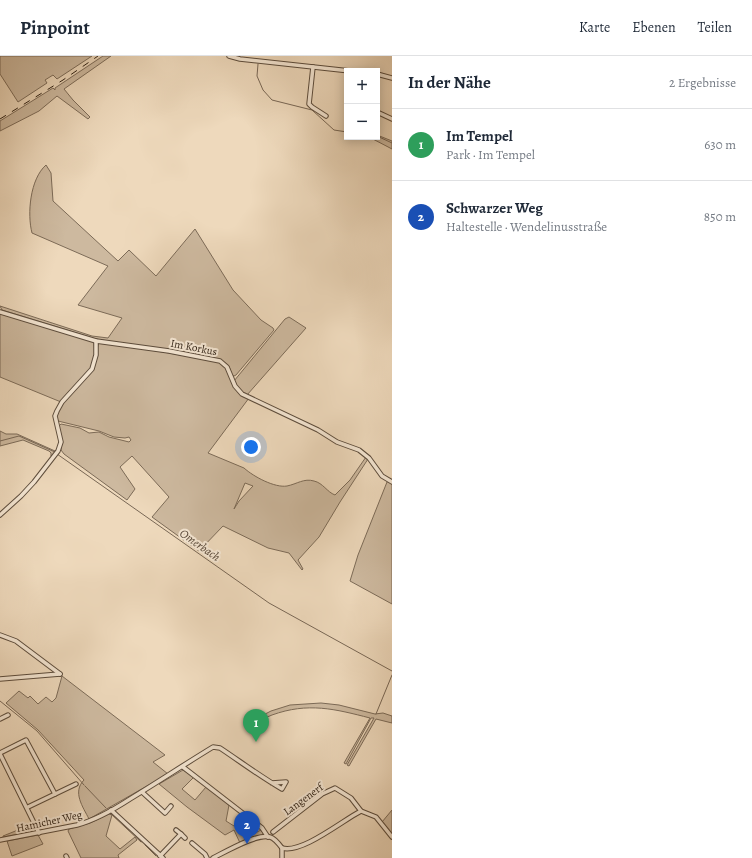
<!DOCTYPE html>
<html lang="de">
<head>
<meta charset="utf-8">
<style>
  :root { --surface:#fff; --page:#f6f6f7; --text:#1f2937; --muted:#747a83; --line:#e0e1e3; --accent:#8f2418 }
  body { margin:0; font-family:Alegreya,serif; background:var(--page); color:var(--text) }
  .controls { position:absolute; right:12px; top:12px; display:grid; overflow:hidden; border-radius:0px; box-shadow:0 2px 10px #0003 }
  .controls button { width:36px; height:36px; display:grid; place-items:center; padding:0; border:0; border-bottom:1px solid var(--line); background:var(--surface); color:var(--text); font:20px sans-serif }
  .you { position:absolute; left:251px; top:391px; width:14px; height:14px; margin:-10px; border:3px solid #fff; border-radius:50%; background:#1a73e8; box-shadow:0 0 0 6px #1a73e833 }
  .badge { display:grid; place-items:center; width:26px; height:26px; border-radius:50%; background:var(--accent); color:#fff; font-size:13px; font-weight:700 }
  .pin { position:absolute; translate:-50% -33px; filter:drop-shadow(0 1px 2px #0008) }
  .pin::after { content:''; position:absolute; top:21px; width:14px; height:12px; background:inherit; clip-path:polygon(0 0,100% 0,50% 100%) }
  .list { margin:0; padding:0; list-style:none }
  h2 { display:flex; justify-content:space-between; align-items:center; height:52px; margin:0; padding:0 16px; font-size:17px }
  h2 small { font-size:13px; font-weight:400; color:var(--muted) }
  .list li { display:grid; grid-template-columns:26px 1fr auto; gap:12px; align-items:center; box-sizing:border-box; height:72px; padding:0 16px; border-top:1px solid var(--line) }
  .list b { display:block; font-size:15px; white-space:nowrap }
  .list p { margin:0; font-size:13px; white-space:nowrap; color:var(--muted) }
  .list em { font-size:13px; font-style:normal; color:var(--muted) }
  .map { position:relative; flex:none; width:392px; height:802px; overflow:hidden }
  header { display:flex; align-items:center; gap:24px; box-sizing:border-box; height:56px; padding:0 20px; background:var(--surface); border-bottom:1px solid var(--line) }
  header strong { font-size:19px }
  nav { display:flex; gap:22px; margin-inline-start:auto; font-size:14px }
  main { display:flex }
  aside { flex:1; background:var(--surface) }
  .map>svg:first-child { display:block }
</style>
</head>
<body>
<header>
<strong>Pinpoint</strong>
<nav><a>Karte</a><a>Ebenen</a><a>Teilen</a></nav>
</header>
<main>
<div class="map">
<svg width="392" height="802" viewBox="0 0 392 802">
  <rect width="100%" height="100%" fill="#eed9bc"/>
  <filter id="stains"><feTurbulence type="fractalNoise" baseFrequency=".005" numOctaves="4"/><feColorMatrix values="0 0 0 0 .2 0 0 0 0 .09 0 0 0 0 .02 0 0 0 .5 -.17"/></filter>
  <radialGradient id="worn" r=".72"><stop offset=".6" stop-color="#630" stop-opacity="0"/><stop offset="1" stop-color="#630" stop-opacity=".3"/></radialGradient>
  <g fill="#cdb99f" stroke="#7c6b58" fill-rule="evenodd">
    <path d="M0 0H92L57 23 53 19 45 24 47 27 18 46 0 18Z"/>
    <path d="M103 0H111L64 33 73 44 90 61 88 63 57 40 39 55 0 75V65L53 32 55 34V32Z"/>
    <path d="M377 79 392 85V93L369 81H377Z"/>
    <path d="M46 109 51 117 53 145 118 205 129 194 156 220 195 173 233 234 261 264 273 272 274 274 236 319 234 320 232 319 229 310 221 304 96 283 2 254 0 250 92 280 108 282 122 262 78 249 108 210 32 177C27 158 30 123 46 109Z"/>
    <path d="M0 257 90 284 94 286 95 299 91 312 61 346 0 321Z"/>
    <path d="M289 261 306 272 247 339 239 334 234 325 285 263Z"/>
    <path d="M100 286 169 297 220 306 226 312 234 331 249 342 208 397 244 412C254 421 275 432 287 430 297 428 304 422 314 425 323 427 327 436 335 439L350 424 366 401 368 403 340 446 319 481 298 504 303 513 302 514 289 497 268 492 223 470 199 495 152 461 169 441 132 400 120 411 135 433 127 444 64 398 61 394 62 386 59 370 61 368 80 372 89 377 99 376 109 381 129 386 131 384 129 381 125 382 114 381 99 375 58 365 56 360 58 355 63 347 93 313 98 289ZM245 427 253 430 239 445 234 453Z"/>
    <path d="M0 375 6 378H17L55 395V396L51 400V397L49 395 23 384 0 390Z"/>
    <path d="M389 425 392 426V548L350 525 358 499 387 426Z"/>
    <path d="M62 620 165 699 153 706 168 718 89 763C83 751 72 736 84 724L38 674 6 647 19 635 28 642 30 640 38 648 46 641 52 646 56 642Z"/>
    <path d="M321 647 339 649 375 658 383 657 392 660V667L376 663 349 710 347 709 374 662H371L346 708 344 707 370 662C335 653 308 646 272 659 264 662 255 667 247 671L244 669 271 655 290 649Z"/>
    <path d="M183 714 194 721 182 733 195 744 206 731 229 749 226 765 234 770 237 769 244 761 250 766 243 775 247 781 261 774 263 777V779L253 781 240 787 234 774 225 779 187 751 159 728Z"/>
    <path d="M392 754V779L382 766Z"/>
    <path d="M109 758 112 759 106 780 120 793 135 781 137 784 118 799 119 802H81L68 775 69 773 90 767Z"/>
    <path d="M33 768 36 774 35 775 3 781V780Z"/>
    <path d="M38 779 43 788 12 800 7 785Z"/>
  </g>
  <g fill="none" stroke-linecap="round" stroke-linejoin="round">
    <g stroke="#786755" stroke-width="1">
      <path d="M258 8 257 20 263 34 272 44 312 54 334 74 347 76"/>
      <path d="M377 80 392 87"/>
      <path d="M0 385 19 380 55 396"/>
      <path d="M57 398 269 547 392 615"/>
      <path d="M0 645 37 675 84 729"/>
      <path d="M376 658 392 619"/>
      <path d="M85 730 106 752"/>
      <path d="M110 757 141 786"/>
      <path d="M145 789 156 800"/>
    </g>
    <defs>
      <g id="street">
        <path d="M229 0 240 3 350 15"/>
        <path d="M313 11 309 48 312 51 326 60"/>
        <path d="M377 18 392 22"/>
        <path d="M377 56 392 63"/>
        <path d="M0 256 96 285 169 295 220 305 227 311 235 330 242 338 318 374 337 386 359 394 369 402 382 420 392 426"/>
        <path d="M0 459 21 440 34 426 58 395 61 386 55 360 57 355 62 346 92 313 96 299V285"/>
        <path d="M0 579 16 585 60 618"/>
        <path d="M0 623 60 618"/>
        <path d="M0 663 8 659"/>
        <path d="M0 697 26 684 55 738"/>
        <path d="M0 698 39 777"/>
        <path d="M183 711 262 772 268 781"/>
        <path d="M142 736 165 757 171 750"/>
        <path d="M28 751 76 728"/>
        <path d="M111 754 163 802"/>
        <path d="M176 774 181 778"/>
        <path d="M273 776 322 738 335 732 351 742 361 755 376 761 392 781"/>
        <path d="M0 784 77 769C96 764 113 754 130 743 158 726 185 708 213 691L220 692C241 706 261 721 282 733L286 726 272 727"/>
        <path d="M192 787 205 798 207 802"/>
        <path d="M282 792C302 798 343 764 361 755"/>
        <path d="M66 800 67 802"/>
        <path d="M160 800 181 778 185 782"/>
        <path d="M213 802C225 796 257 777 270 781 274 782 279 788 282 792V802"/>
      </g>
    </defs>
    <use href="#street" stroke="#5c4c3c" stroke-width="5.5"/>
    <use href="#street" stroke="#f4e6d3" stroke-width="3.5"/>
    <path stroke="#2b1d11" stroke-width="1" stroke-dasharray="7 7" stroke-linecap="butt" d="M0 63 63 24 98 0"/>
  </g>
  <g text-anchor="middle" stroke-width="4" stroke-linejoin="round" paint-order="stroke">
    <g font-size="11" fill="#2b1d11" stroke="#f4e6d3">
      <text transform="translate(194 291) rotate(11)" y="4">Im Korkus</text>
      <text transform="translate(303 743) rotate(-36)" y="4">Langenerf</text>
      <text transform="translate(49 765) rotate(-12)" y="4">Hamicher Weg</text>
    </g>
    <g font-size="12" font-style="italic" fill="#584839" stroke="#f4e6d3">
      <text transform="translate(200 489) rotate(35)" y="4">Omerbach</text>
    </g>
  </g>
  <rect width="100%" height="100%" filter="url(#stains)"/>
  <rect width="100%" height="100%" fill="url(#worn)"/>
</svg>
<div class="controls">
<button>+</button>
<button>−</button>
</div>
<div class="you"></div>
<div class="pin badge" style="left:256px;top:686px;background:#2e9e5b">1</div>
<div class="pin badge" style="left:247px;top:788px;background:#1a4fb4">2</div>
</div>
<aside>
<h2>In der Nähe<small>2 Ergebnisse</small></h2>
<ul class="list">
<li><span class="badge" style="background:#2e9e5b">1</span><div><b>Im Tempel</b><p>Park · Im Tempel</p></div><em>630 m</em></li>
<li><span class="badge" style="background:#1a4fb4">2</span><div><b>Schwarzer Weg</b><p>Haltestelle · Wendelinusstraße</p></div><em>850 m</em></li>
</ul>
</aside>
</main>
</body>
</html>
